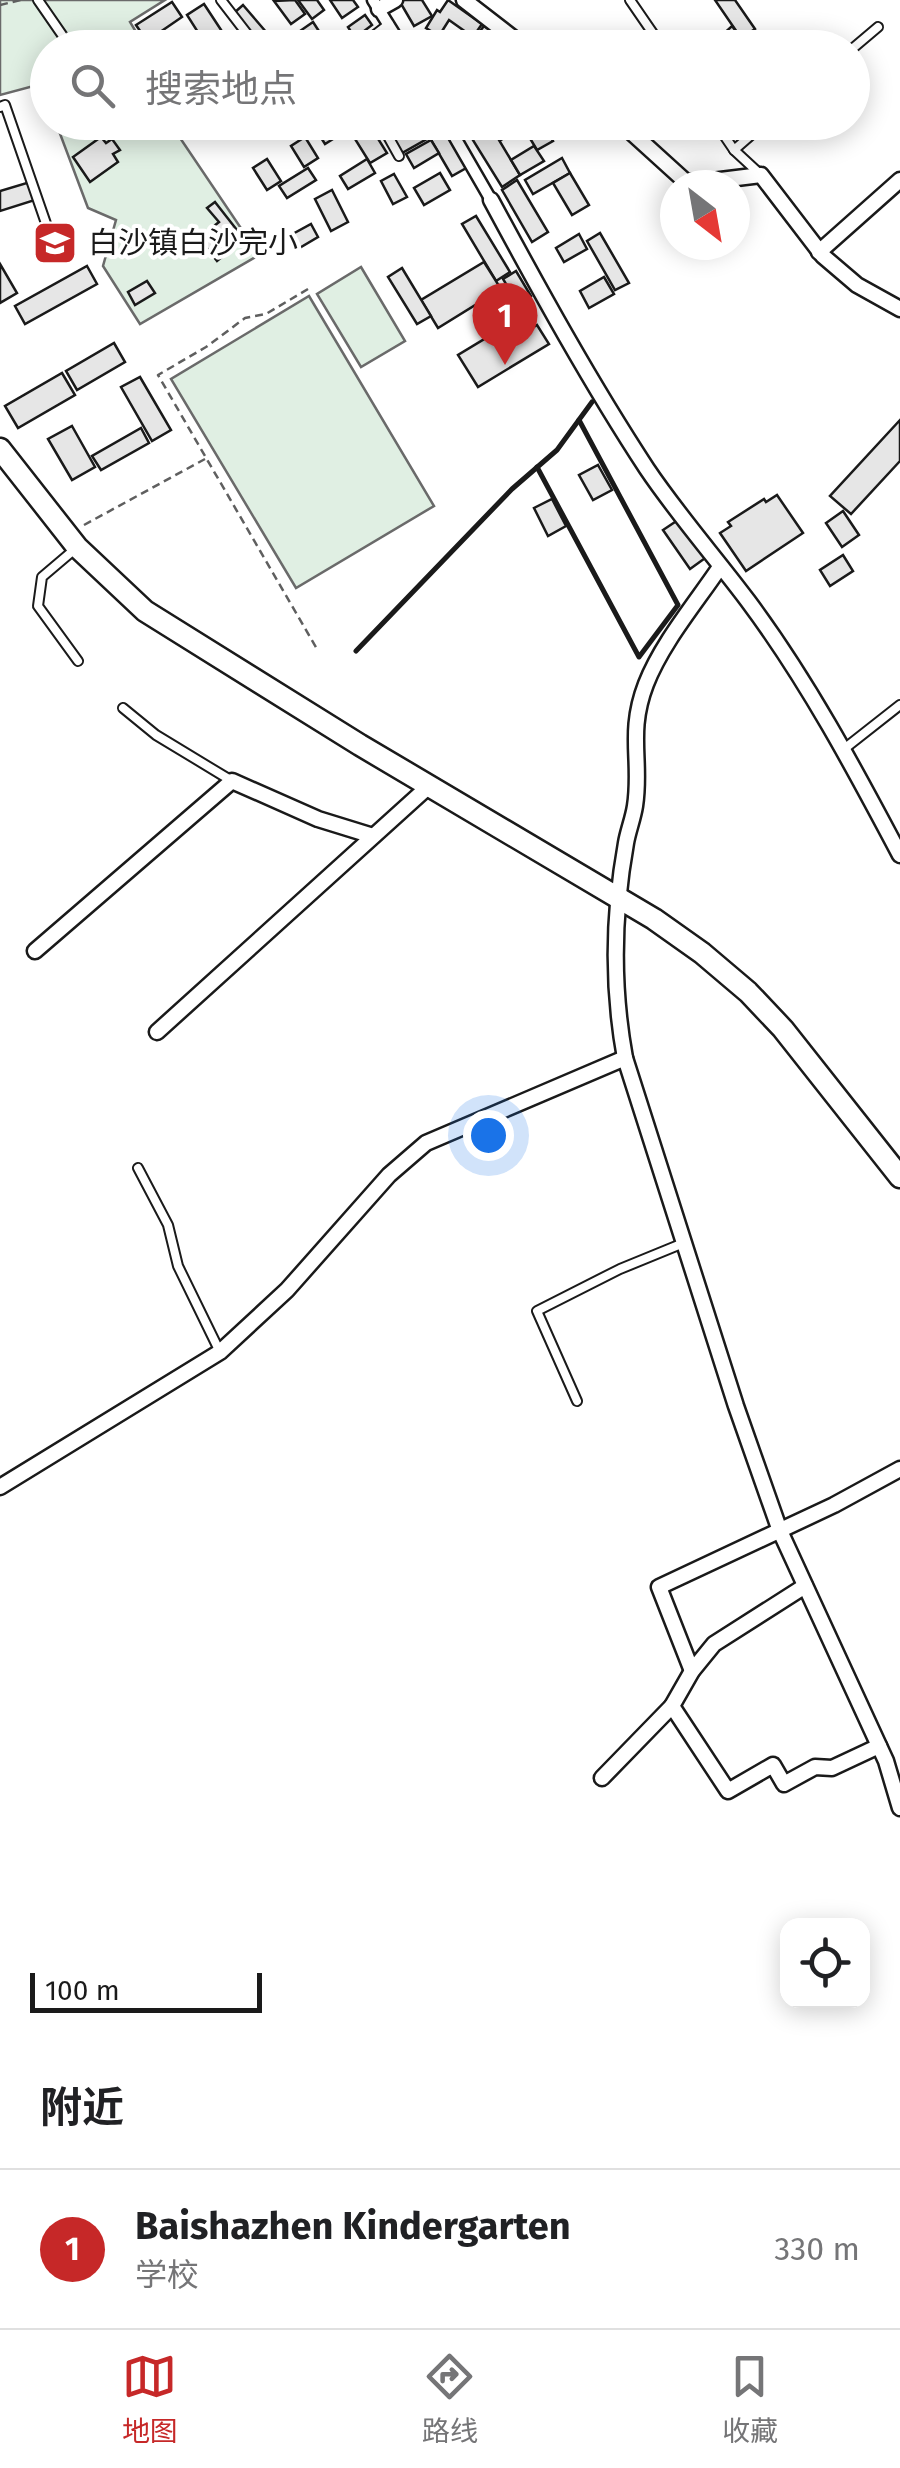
<!DOCTYPE html>
<html lang="zh">
<head>
<meta charset="utf-8">
<style>
  :root { --surface:#fff; --page:#f2f2f2; --text:#202124; --muted:#757577; --line:#e0e0e0; --accent:#c62828 }
  body { margin:0; font-family:"Fira Sans","Noto Sans SC",sans-serif; background:var(--page); color:var(--text) }
  .controls { position:absolute; right:30px; bottom:30px; display:grid; overflow:hidden; border-radius:20px; box-shadow:0 5px 25px #0003 }
  .controls button { width:90px; height:90px; display:grid; place-items:center; padding:0; border:0; border-bottom:2px solid var(--line); background:var(--surface); color:var(--text); font:50px sans-serif }
  .compass { position:absolute; left:660px; top:170px; width:90px; height:90px; border-radius:50%; background:var(--surface); box-shadow:0 5px 25px #0003; rotate:149deg }
  .scale { position:absolute; left:30px; bottom:25px; width:232px; box-sizing:border-box; padding-left:10px; border:5px solid #1a1a1a; border-top:0; font-size:28px; line-height:35px; white-space:nowrap; color:#1a1a1a; -webkit-text-stroke:8px #fff; paint-order:stroke }
  .you { position:absolute; left:488px; top:1135px; width:35px; height:35px; margin:-25px; border:8px solid #fff; border-radius:50%; background:#1a73e8; box-shadow:0 0 0 15px #1a73e833 }
  .badge { display:grid; place-items:center; width:65px; height:65px; border-radius:50%; background:var(--accent); color:#fff; font-size:32px; font-weight:700 }
  .pin { position:absolute; translate:-50% -82px; filter:drop-shadow(0 2px 5px #0008) }
  .pin::after { content:''; position:absolute; top:52px; width:35px; height:30px; background:inherit; clip-path:polygon(0 0,100% 0,50% 100%) }
  .list { margin:0; padding:0; list-style:none }
  h2 { display:flex; justify-content:space-between; align-items:center; height:130px; margin:0; padding:0 40px; font-size:42px }
  h2 small { font-size:32px; font-weight:400; color:var(--muted) }
  .list li { display:grid; grid-template-columns:65px 1fr auto; gap:30px; align-items:center; box-sizing:border-box; height:160px; padding:0 40px; border-top:2px solid var(--line) }
  .list b { display:block; font-size:38px; white-space:nowrap }
  .list p { margin:0; font-size:32px; white-space:nowrap; color:var(--muted) }
  .list em { font-size:32px; font-style:normal; color:var(--muted) }
  .icon { flex:none; width:55px; height:55px; fill:none; stroke:currentColor; stroke-width:2; stroke-linecap:round; stroke-linejoin:round }
  .map { position:relative; flex:none; width:900px; height:2038px; overflow:hidden }
  .search { position:absolute; background:var(--surface); box-shadow:0 5px 25px #0003; left:30px; right:30px; top:30px; height:110px; display:flex; align-items:center; gap:25px; box-sizing:border-box; padding:0 35px; border-radius:55px; color:var(--muted); font-size:38px }
  .sheet { height:290px; background:var(--surface) }
  nav { display:flex; justify-content:space-around; align-items:center; box-sizing:border-box; height:140px; border-top:2px solid var(--line); background:var(--surface); font-size:28px; color:var(--muted) }
  nav a { display:grid; justify-items:center; gap:5px }
  nav .on { color:var(--accent) }
  .map>svg:first-child { display:block }
</style>
</head>
<body>
<div class="map">
<svg width="900" height="2038" viewBox="0 0 900 2038">
  <rect width="100%" height="100%" fill="#fff"/>
  <g fill="#e0efe3" stroke="#6a6a6a" stroke-width="2.5">
    <path d="M0 0H165L130 22 145 47 48 48 47 100 41 84 0 95Z"/>
    <path d="M56 123H170L259 255 140 324 103 266 116 220 88 208Z"/>
    <path d="M361 267 405 341 361 367 317 294Z"/>
    <path d="M309 296 434 506 296 588 171 379Z"/>
  </g>
  <g fill="#e6e6e6" stroke="#1a1a1a" stroke-width="2.5">
    <path d="M295 0 305 14 291 24 274 1Z"/>
    <path d="M298 0H317L324 10 312 19Z"/>
    <path d="M330 0H353L358 7 342 18Z"/>
    <path d="M404 0H422L432 16 414 26 400 2Z"/>
    <path d="M448 0 482 24 473 37 449 20 439 36 426 28 437 10 440 12Z"/>
    <path d="M715 0H735L755 29 741 38Z"/>
    <path d="M172 2 182 17 147 41 136 25Z"/>
    <path d="M204 4 227 39 214 48H208L187 15Z"/>
    <path d="M243 5 267 33 257 41 234 13Z"/>
    <path d="M365 15 372 25 355 38 348 27Z"/>
    <path d="M313 22 326 42 319 48H311L300 31Z"/>
    <path d="M484 26 507 41 502 48H495L477 35Z"/>
    <path d="M732 26 741 38 730 48H708Z"/>
    <path d="M324 122H360L325 144 315 128Z"/>
    <path d="M425 122H445L448 127 402 153 394 140Z"/>
    <path d="M496 122H518L521 128 499 141 490 126Z"/>
    <path d="M526 122H542L553 141 537 150 522 125Z"/>
    <path d="M490 125 520 175 502 187 471 137Z"/>
    <path d="M372 129 387 153 370 163 355 139Z"/>
    <path d="M447 130 468 167 452 176 431 140Z"/>
    <path d="M101 137 106 143 112 139 120 150 113 154 118 162 90 182 73 157Z"/>
    <path d="M305 137 318 158 304 167 291 146Z"/>
    <path d="M431 140 439 153 414 168 406 154Z"/>
    <path d="M534 146 544 161 520 175 511 160Z"/>
    <path d="M562 158 570 173 533 194 525 180Z"/>
    <path d="M267 159 281 181 267 190 253 168Z"/>
    <path d="M367 159 375 173 348 189 340 176Z"/>
    <path d="M308 168 316 180 287 198 279 186Z"/>
    <path d="M440 173 450 190 424 205 414 188Z"/>
    <path d="M570 173 589 205 572 215 553 183Z"/>
    <path d="M394 174 407 197 393 204 381 181Z"/>
    <path d="M517 180 548 232 532 242 502 190Z"/>
    <path d="M30 182 35 200 0 211V191Z"/>
    <path d="M332 190 348 222 331 231 315 199Z"/>
    <path d="M215 202 244 239 217 261 199 238 219 222 207 208Z"/>
    <path d="M476 216 510 272 496 281 462 224Z"/>
    <path d="M311 224 318 237 296 250 289 236Z"/>
    <path d="M600 233 629 283 615 290 587 241Z"/>
    <path d="M579 234 587 249 564 262 556 248Z"/>
    <path d="M484 262 501 289 438 328 421 300Z"/>
    <path d="M0 264 17 293 0 303Z"/>
    <path d="M87 266 97 284 25 324 15 306Z"/>
    <path d="M402 268 431 316 417 324 388 277Z"/>
    <path d="M516 271 531 296 518 304 503 279Z"/>
    <path d="M604 277 614 294 589 308 580 291Z"/>
    <path d="M147 281 155 293 135 305 128 292Z"/>
    <path d="M524 315 532 328 537 325 549 344 478 387 458 355Z"/>
    <path d="M114 343 125 362 77 390 66 371Z"/>
    <path d="M62 373 75 395 18 428 5 406Z"/>
    <path d="M140 377 171 430 152 441 121 387Z"/>
    <path d="M900 420V461L851 514 830 496Z"/>
    <path d="M72 426 95 467 72 480 48 439Z"/>
    <path d="M141 428 149 443 101 470 92 456Z"/>
    <path d="M598 465 612 490 593 500 579 475Z"/>
    <path d="M777 495 803 533 746 571 720 533 731 526 728 522 764 499 766 502Z"/>
    <path d="M552 499 566 526 548 536 534 508Z"/>
    <path d="M843 511 859 535 842 547 826 523Z"/>
    <path d="M681 518 708 556 690 569 663 530Z"/>
    <path d="M843 555 853 571 830 586 820 570Z"/>
  </g>
  <g fill="none" stroke-linecap="round" stroke-linejoin="round">
    <defs>
      <g id="service">
        <path d="M38 0 67 42"/>
        <path d="M221 0 258 48"/>
        <path d="M630 0 663 48"/>
        <path d="M358 48 389 24"/>
        <path d="M852 49 878 27"/>
        <path d="M0 107 5 105 50 235"/>
        <path d="M380 122 399 156"/>
        <path d="M715 122 734 150 761 175"/>
        <path d="M734 150 766 122"/>
        <path d="M75 549 42 577 38 606 78 661"/>
        <path d="M123 708 156 735 232 781"/>
        <path d="M844 749 900 705"/>
        <path d="M138 1168 168 1225 178 1266 220 1352"/>
        <path d="M577 1401 537 1311 620 1269 686 1242"/>
      </g>
      <g id="pedestrian">
        <path d="M373 0 403 48"/>
        <path d="M446 122 491 200"/>
      </g>
      <g id="minor">
        <path d="M464 0 526 48"/>
        <path d="M379 9 395 0"/>
        <path d="M620 122 685 181 696 183 761 175 823 256 857 285 900 309"/>
        <path d="M491 200C540 291 590 382 647 469 678 515 715 557 748 601 807 680 854 768 900 855"/>
        <path d="M819 252 900 180"/>
        <path d="M720 567C695 604 662 643 646 684 627 733 642 761 635 806 633 819 628 831 626 843 613 915 612 987 625 1058L736 1406 780 1531 886 1761 900 1808"/>
        <path d="M35 951 232 781 318 819 373 836"/>
        <path d="M157 1032 429 786"/>
        <path d="M0 1487 220 1352 287 1290 389 1175 426 1143 625 1058"/>
        <path d="M805 1586 714 1644 692 1671 672 1706 728 1791 773 1765 784 1784 815 1767 832 1768 879 1746"/>
        <path d="M692 1671 659 1587 834 1505 900 1469"/>
        <path d="M602 1778 672 1706"/>
      </g>
      <path id="secondary" d="M0 449 77 547 145 611 360 745 654 919 702 953 748 992 783 1029 900 1177"/>
    </defs>
    <use href="#service" stroke="#1a1a1a" stroke-width="12"/>
    <use href="#pedestrian" stroke="#1a1a1a" stroke-width="15"/>
    <use href="#minor" stroke="#1a1a1a" stroke-width="19"/>
    <use href="#secondary" stroke="#1a1a1a" stroke-width="25"/>
    <g stroke="#5f5f5f" stroke-width="2.5" stroke-dasharray="8 5" stroke-linecap="butt">
      <path d="M0 5 21 0"/>
      <path d="M308 289 266 314 245 318 206 347 158 375 317 649"/>
      <path d="M84 525 205 459"/>
    </g>
    <use href="#service" stroke="#fff" stroke-width="8"/>
    <use href="#pedestrian" stroke="#fff" stroke-width="10"/>
    <use href="#minor" stroke="#fff" stroke-width="14"/>
    <use href="#secondary" stroke="#fff" stroke-width="20"/>
    <g stroke="#1a1a1a" stroke-width="5">
      <path d="M537 467 639 657 678 605 579 420"/>
      <path d="M356 651 512 489 557 450 592 402"/>
    </g>
  </g>
  <defs>
    <symbol id="school-square" viewBox="-11 -11 22 22"><rect x="-9" y="-9" width="18" height="18" rx="4" fill="#c62828" stroke="#fff"/><path d="M0-5L7-2L0 1L-7-2ZM-4 1L0 2.5L4 1V4Q0 6-4 4Z" fill="#fff"/></symbol>
  </defs>
  <g fill-rule="evenodd">
    <use href="#school-square" x="30" y="218" width="50" height="50"/>
  </g>
  <g text-anchor="middle" stroke-width="8" stroke-linejoin="round" paint-order="stroke">
    <g font-size="30" fill="#1a1a1a" stroke="#fff" text-anchor="start">
      <text x="88" y="253">白沙镇白沙完小</text>
    </g>
  </g>
</svg>
<div class="controls">
<button><svg class="icon" aria-label="locate" viewBox="0 0 24 24"><circle cx="12" cy="12" r="6"/><path d="M12 2v4M12 18v4M2 12h4M18 12h4"/></svg></button>
</div>
<svg class="compass" viewBox="-18 -18 36 36"><path d="M0-13l5 13h-10z" fill="#e53935"/><path d="M0 13l5-13h-10z" fill="#757577"/></svg>
<div class="scale">100 m</div>
<div class="you"></div>
<div class="pin badge" style="left:505px;top:365px">1</div>
<div class="search"><svg class="icon" aria-label="search" viewBox="0 0 24 24"><circle cx="10" cy="10" r="6"/><path d="M15 15l6 6"/></svg>搜索地点</div>
</div>
<section class="sheet">
<h2>附近<small></small></h2>
<ul class="list">
<li><span class="badge">1</span><div><b>Baishazhen Kindergarten</b><p>学校</p></div><em>330 m</em></li>
</ul>
</section>
<nav>
<a class="on"><svg class="icon" aria-label="map" viewBox="0 0 24 24"><path d="M3 6l6-2 6 2 6-2v14l-6 2-6-2-6 2zM9 4v14M15 6v14"/></svg>地图</a>
<a><svg class="icon" aria-label="directions" viewBox="0 0 24 24"><path d="M12 3l9 9-9 9-9-9zM9 14v-3h6M13 9l2 2-2 2"/></svg>路线</a>
<a><svg class="icon" aria-label="saved" viewBox="0 0 24 24"><path d="M7 4h10v16l-5-4-5 4z"/></svg>收藏</a>
</nav>
</body>
</html>
